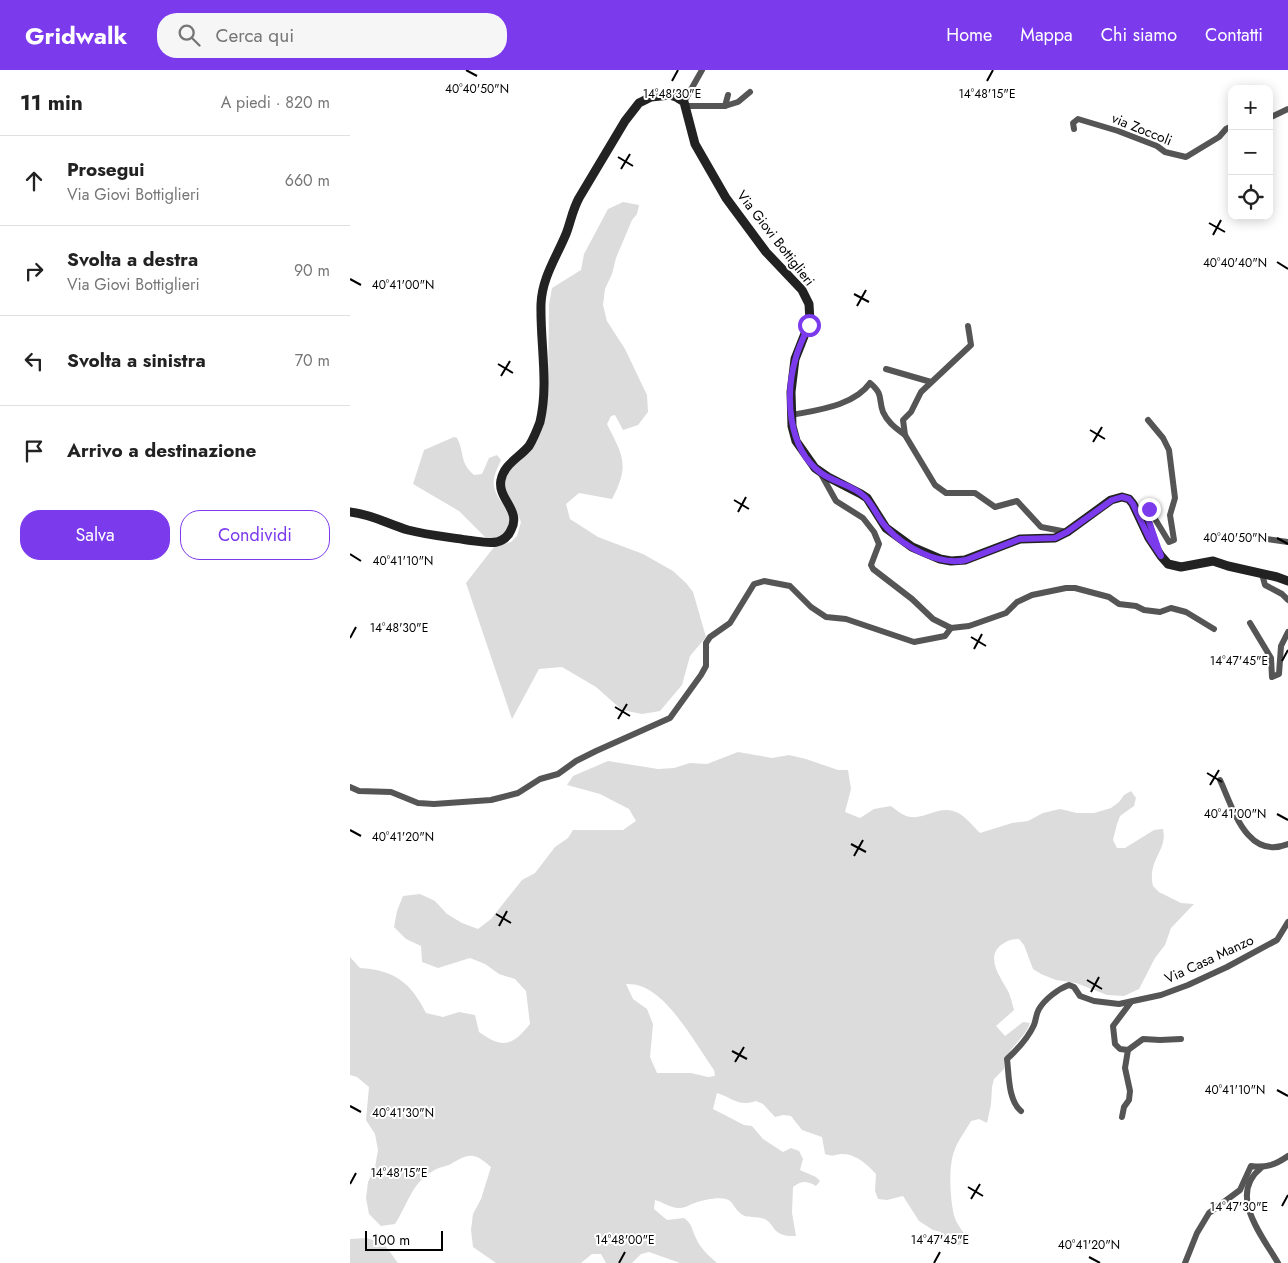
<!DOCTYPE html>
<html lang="it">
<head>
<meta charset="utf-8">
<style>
  :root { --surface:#fff; --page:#f6f6f6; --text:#222; --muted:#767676; --line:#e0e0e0; --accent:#7c3aed }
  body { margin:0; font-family:Jost,sans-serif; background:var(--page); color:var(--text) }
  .controls { position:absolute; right:15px; top:15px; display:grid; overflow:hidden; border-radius:10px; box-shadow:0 2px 12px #0003 }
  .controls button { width:45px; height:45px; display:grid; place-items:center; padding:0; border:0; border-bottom:1px solid var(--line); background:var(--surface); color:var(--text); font:25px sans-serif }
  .scale { position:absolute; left:15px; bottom:12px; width:78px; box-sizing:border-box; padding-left:5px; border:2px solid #000; border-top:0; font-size:14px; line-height:18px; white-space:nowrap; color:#000; -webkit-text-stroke:4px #fff; paint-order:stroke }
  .stop { position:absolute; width:15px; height:15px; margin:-11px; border:4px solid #7c3aed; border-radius:50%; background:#fff }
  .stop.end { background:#7c3aed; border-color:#fff; box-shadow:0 1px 5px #0008 }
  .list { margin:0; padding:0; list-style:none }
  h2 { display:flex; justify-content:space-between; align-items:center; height:65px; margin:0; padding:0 20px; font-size:21px }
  h2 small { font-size:16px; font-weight:400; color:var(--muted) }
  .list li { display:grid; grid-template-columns:32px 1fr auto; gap:15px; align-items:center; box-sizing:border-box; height:90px; padding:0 20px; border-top:1px solid var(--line) }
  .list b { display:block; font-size:19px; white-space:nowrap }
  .list p { margin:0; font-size:16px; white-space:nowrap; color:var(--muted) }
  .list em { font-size:16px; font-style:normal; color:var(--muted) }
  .actions { display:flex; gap:10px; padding:15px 20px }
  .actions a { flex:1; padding:11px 0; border:1px solid var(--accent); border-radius:20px; text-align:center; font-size:18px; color:var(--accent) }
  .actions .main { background:var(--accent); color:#fff }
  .icon { flex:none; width:28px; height:28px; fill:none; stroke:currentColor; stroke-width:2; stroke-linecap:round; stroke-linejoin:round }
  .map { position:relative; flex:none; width:938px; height:1193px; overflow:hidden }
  header { display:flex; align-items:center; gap:30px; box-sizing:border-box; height:70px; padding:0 25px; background:var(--accent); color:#fff }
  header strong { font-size:24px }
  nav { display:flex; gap:28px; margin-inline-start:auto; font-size:18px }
  .search { width:350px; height:45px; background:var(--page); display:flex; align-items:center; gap:12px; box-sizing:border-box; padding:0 18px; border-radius:20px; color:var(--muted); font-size:19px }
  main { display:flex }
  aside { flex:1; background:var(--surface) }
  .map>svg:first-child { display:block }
</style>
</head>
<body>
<header>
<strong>Gridwalk</strong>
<div class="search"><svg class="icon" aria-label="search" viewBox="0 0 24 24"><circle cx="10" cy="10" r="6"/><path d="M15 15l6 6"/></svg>Cerca qui</div>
<nav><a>Home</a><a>Mappa</a><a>Chi siamo</a><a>Contatti</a></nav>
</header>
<main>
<aside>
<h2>11 min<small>A piedi · 820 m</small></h2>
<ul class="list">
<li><svg class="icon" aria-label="ahead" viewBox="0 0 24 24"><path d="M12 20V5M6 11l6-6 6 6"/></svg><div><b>Prosegui</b><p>Via Giovi Bottiglieri</p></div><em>660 m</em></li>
<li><svg class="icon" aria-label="right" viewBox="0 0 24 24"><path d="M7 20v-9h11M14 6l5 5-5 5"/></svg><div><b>Svolta a destra</b><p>Via Giovi Bottiglieri</p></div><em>90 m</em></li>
<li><svg class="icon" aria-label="left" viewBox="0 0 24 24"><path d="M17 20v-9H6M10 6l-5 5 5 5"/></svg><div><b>Svolta a sinistra</b></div><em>70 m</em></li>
<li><svg class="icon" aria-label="arrive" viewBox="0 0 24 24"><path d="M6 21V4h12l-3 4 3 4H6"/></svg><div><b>Arrivo a destinazione</b></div></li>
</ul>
<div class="actions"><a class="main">Salva</a><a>Condividi</a></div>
</aside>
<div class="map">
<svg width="938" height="1193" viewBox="0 0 938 1193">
  <rect width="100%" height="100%" fill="#fff"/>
  <g fill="#dcdcdc" fill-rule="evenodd">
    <path d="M273 132 289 135 287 144 282 150 266 188 262 204 255 219 253 235 257 251 275 279 297 325 298 342 288 355 273 360 265 345 261 346 257 354C273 386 280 395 262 429L229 423 216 434 220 449 248 467 293 484 323 501 336 513 343 522 356 567 340 586 332 615 310 641 292 644 272 640 246 617 212 597 189 599 162 649 116 513 144 477 161 472 167 466 171 452 166 440 154 419 155 410 162 397 174 387 181 377 198 314 199 235 202 218 231 200 234 184 258 139Z"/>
    <path d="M104 367 107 368C115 383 109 392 124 405L132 404 139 388 147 385 151 390C147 400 141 409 145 420 150 437 166 438 157 459 153 468 148 470 138 470L109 441 63 414 74 380Z"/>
    <path d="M388 682 422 688 439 685 456 689 488 700H498L501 719 495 742 510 748 524 739 541 736C545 739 550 743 554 745 571 753 586 736 603 741 613 743 623 756 630 763L662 753 678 751 693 743 710 739 727 743H744L761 738 769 732 774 725 781 721 786 728 784 736 770 746 767 754 763 770 767 778H775L804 760 813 759C818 781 797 789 803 816L809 822 831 833 844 834 821 858 815 875 805 888 789 919 774 926 757 925 726 913 706 910 691 904 683 899 674 875 669 869C661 869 657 871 651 875 635 888 651 908 658 921 661 927 662 933 664 940L646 956 655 966 673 952 680 953C674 971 654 979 654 999L644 1009 642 1017 641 1034 637 1053 629 1049 621 1051C616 1060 609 1069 605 1079 598 1094 600 1129 604 1145 606 1155 614 1160 616 1170L609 1175H601L593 1170 591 1162 583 1160 569 1151 553 1126 537 1130 528 1129 525 1121 526 1104C518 1095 505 1083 491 1084 483 1085 484 1087 475 1084L472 1067 452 1060 441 1046 433 1045 425 1047 413 1034 406 1031C388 1037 383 1028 367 1023L363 1039 394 1055 402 1056 413 1069 433 1082 441 1078 449 1081 453 1089 450 1100 466 1107 470 1111 466 1116C457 1111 452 1110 443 1117L442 1143 446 1166C418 1167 427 1151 411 1148 403 1146 395 1149 389 1142 384 1138 383 1131 376 1129 367 1127 353 1130 345 1133 340 1134 336 1138 330 1138 322 1139 313 1132 305 1130L304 1139 317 1150 334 1148C343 1155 341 1158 346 1168 350 1178 359 1186 367 1193H330L299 1182 291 1184 282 1193H256L251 1184H242L231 1193H146L123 1177 121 1160 123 1144 131 1129 141 1097C125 1083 120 1082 101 1094 95 1097 88 1097 83 1101 62 1112 57 1136 45 1154L31 1156 19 1144 16 1128 18 1112 25 1097 28 1080 25 1064 16 1050 19 1017 7 1007 0 1005V887L10 898C45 900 61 913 76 943L93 947 109 942 125 945 129 962C153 979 162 976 180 954L176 921 165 909 149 904 135 894 120 888 88 898 72 892 71 876 56 869 44 857 47 841 53 826 70 824 85 831 97 844 112 853 128 859 141 849 172 810 185 803 205 777 218 768 223 760H273L286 751 279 739 250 724 217 715 223 706 258 691 308 699 324 698 340 693 357 694ZM276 914C279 914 284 914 287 915 318 922 346 975 364 1000L365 1006 358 1007 341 1003H307L300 987 303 954 297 939 283 929Z"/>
    <path d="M17 1168 34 1174 48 1193H0V1169Z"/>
  </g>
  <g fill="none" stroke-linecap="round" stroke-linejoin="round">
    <g stroke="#555" stroke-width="6">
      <path d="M334 32 352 0"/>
      <path d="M335 36H375L388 32 400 22"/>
      <path d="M375 36 378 25"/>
      <path d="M919 48 938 39"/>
      <path d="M724 59 723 53 728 49 768 61 807 76 815 82 836 87 869 67 876 59 882 56"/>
      <path d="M618 256 621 275 571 322 561 342 553 350 555 365 585 415 596 423H625L645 437 667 431 691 457 717 462"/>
      <path d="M536 299 581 312"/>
      <path d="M442 345C467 340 504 336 520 313 534 325 528 328 533 342 538 353 546 358 555 365"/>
      <path d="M798 350 813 368 819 380 825 428 820 445 824 470 819 472 799 439 795 440 807 476"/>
      <path d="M471 404 486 431 513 448 524 462 529 474 521 495 523 499 562 529 583 549 601 558 619 556 656 543 667 532 682 525 716 518H725L759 527 769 534 786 536 794 540 810 542 821 538 836 542 864 559"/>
      <path d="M910 468 938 472"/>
      <path d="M912 504 915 515 932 524 938 530"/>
      <path d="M900 553 921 588 922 607 929 604 931 576 938 562"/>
      <path d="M870 710C883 738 897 791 938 774"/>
      <path d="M0 717 9 721 41 722 68 733 84 734 141 730 168 723 190 709 208 704 226 691 246 681 320 648 351 605 356 596V573L360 567 380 553 404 514 414 511 440 516 461 537 476 547 496 549 564 572 595 566 601 558"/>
      <path d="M778 980 770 979 765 974 763 956 781 932"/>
      <path d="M671 1041C658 1030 659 1005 657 989 668 979 678 968 684 955 686 950 686 944 689 939 695 929 708 919 719 915L724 917 730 926 744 931 769 934 811 925 838 915 877 897 927 870 938 852"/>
      <path d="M772 1047 774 1037 779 1030 780 1021 775 998 778 980 793 969 810 970 831 969"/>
      <path d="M911 1098C877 1125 913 1167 928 1193"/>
      <path d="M835 1193 847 1163 859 1143 890 1120 901 1096C916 1098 925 1095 938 1086"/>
    </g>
    <path stroke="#222" stroke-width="9" d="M0 442C21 444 38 454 58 460 77 465 98 467 117 470 127 471 138 474 147 472 154 470 159 465 161 460 172 440 147 429 151 410 154 394 169 388 179 376 184 368 187 360 190 352 199 314 190 273 191 234 192 208 206 188 216 164 221 151 222 141 229 128L275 51 289 33 301 27 320 25 326 27 334 32 345 74 376 128 416 182 452 220 459 234 460 251 445 289 441 322 442 356 446 371 465 398 478 407 511 424 517 428 536 458 562 477 590 489 601 491 615 490 670 469 705 468 717 462 761 430 772 427 779 429 783 434 799 468 811 486 818 494 831 497 863 491 878 496 927 507 938 511"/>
  </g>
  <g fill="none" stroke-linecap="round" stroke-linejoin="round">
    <path stroke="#7c3aed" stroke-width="6" d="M459 255C454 266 449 276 446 287 435 324 437 378 471 403 485 413 503 415 515 427 524 436 528 449 537 458 554 477 589 496 616 490L670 469 705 468 717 462 762 430 772 427 779 429 783 434 799 468 811 486 795 440 799 439"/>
  </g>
  <path fill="none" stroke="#000" stroke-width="2" d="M116 0 127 6M322 11 328 0M637 11 643 0M268 87 283 96M271 99 280 84M859 153 875 162M863 165 871 150M927 192 938 199M0 209 11 215M504 224 519 232M507 236 516 220M148 294 163 303M151 306 160 291M740 360 755 369M743 372 752 357M384 430 399 439M388 442 396 427M927 468 938 474M0 484 11 491M621 567 636 576M0 568 6 557M624 579 632 564M932 591 938 580M265 637 280 646M268 649 277 634M857 703 872 712M860 715 869 700M927 744 938 750M0 760 11 766M501 774 516 782M504 786 513 770M146 844 161 853M149 856 157 841M737 910 752 919M741 922 749 907M382 981 397 989M385 992 394 977M927 1020 938 1026M0 1036 11 1042M0 1114 6 1103M618 1117 633 1126M621 1129 630 1114M932 1136 938 1125M739 1187 750 1193M269 1193 275 1182M584 1193 590 1182"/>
  <g text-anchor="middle" stroke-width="4" stroke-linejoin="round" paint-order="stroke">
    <g font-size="14" fill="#000" stroke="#fff">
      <text transform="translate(792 59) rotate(22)" y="5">via Zoccoli</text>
      <text transform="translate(426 168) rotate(52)" y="5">Via Giovi Bottiglieri</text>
      <text transform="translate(859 889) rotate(-25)" y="5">Via Casa Manzo</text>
    </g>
  </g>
  <g font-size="12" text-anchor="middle" fill="#000" stroke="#fff" stroke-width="4" stroke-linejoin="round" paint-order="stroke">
    <text x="127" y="23">40°40'50"N</text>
    <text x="322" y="28">14°48'30"E</text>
    <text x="637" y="28">14°48'15"E</text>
    <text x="885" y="197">40°40'40"N</text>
    <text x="53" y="219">40°41'00"N</text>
    <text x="885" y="472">40°40'50"N</text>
    <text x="53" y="495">40°41'10"N</text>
    <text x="49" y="562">14°48'30"E</text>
    <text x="889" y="595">14°47'45"E</text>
    <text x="885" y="748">40°41'00"N</text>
    <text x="53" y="771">40°41'20"N</text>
    <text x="885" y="1024">40°41'10"N</text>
    <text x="53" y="1047">40°41'30"N</text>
    <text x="49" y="1107">14°48'15"E</text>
    <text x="889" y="1141">14°47'30"E</text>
    <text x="275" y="1174">14°48'00"E</text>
    <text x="590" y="1174">14°47'45"E</text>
    <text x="739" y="1179">40°41'20"N</text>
  </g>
</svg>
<div class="controls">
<button>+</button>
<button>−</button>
<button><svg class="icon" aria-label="locate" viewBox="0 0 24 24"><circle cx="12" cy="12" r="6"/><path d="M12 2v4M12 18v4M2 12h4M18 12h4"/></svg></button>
</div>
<div class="scale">100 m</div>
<div class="stop" style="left:459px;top:255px"></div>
<div class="stop end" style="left:799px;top:439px"></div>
</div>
</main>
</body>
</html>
